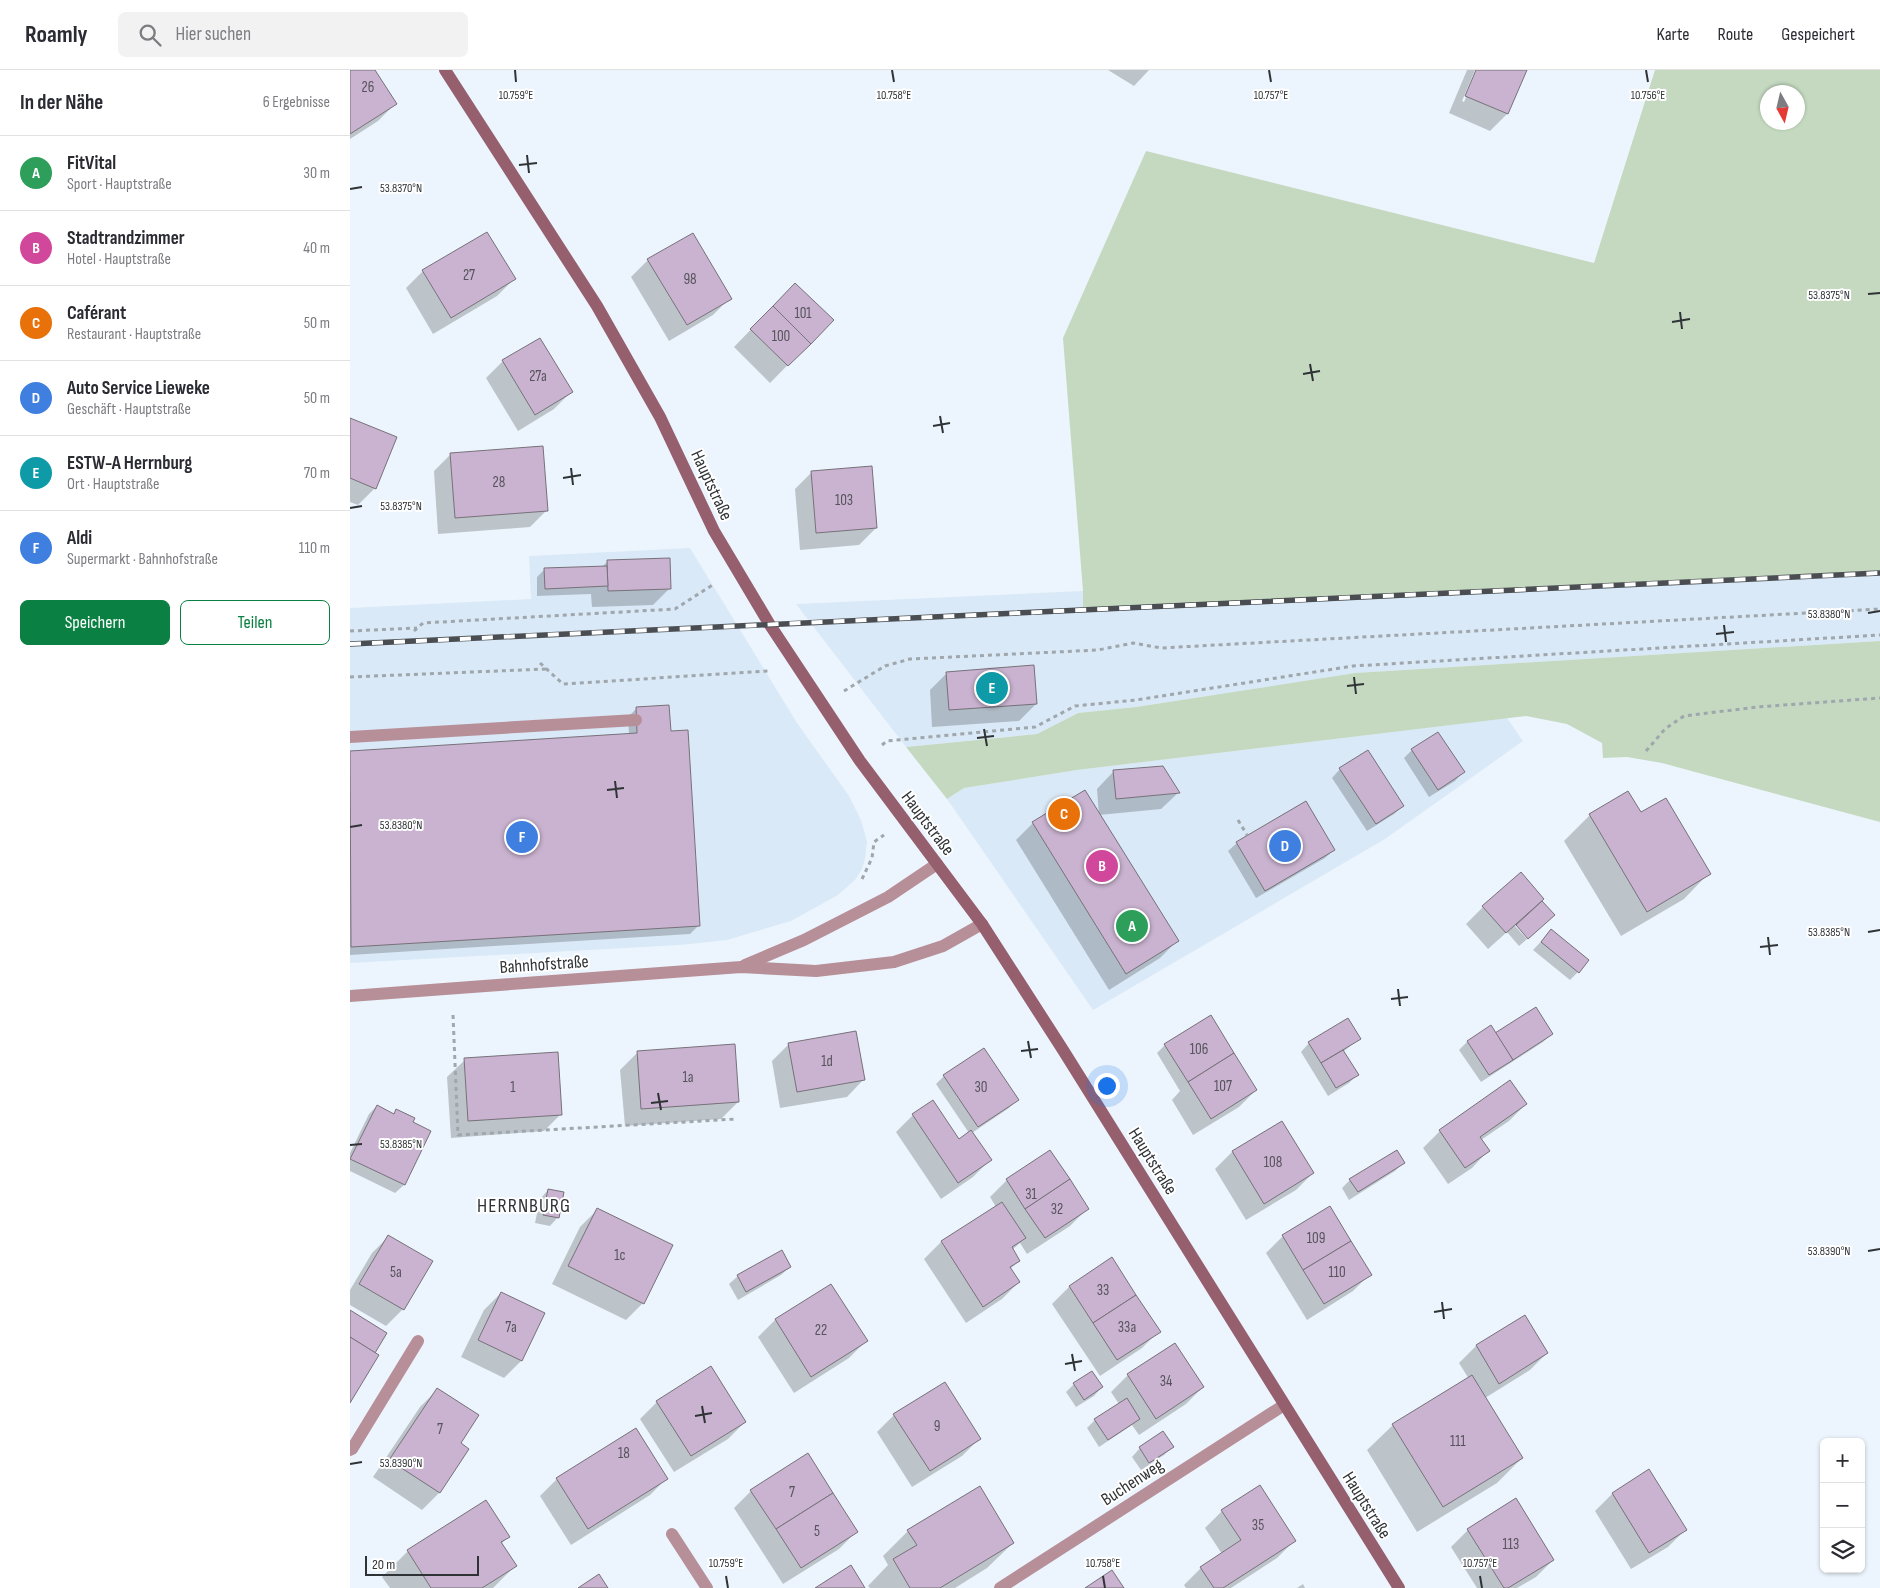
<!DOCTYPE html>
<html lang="de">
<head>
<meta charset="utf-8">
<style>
  :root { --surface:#fff; --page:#f2f2f3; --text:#2b2b33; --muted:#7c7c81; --line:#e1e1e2; --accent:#0b8043 }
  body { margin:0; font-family:"Sofia Sans Condensed",sans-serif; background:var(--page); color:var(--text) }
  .controls { position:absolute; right:15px; bottom:15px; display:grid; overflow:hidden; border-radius:8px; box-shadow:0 1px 4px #0004 }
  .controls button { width:45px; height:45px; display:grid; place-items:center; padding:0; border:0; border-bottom:1px solid var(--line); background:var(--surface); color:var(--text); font:25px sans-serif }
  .compass { position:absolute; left:1410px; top:15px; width:45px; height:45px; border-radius:50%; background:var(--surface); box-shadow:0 1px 4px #0004; rotate:172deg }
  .scale { position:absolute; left:15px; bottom:12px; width:114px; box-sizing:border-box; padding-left:5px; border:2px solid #2f3336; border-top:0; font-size:14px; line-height:18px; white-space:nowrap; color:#2f3336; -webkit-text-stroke:4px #fff; paint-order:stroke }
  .you { position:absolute; left:756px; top:1015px; width:18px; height:18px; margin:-12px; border:4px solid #fff; border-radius:50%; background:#1a73e8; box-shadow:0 0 0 8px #1a73e833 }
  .badge { display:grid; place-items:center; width:32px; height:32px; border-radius:50%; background:var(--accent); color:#fff; font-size:16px; font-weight:700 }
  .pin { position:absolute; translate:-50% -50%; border:2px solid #fff; box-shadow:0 1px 5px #0006 }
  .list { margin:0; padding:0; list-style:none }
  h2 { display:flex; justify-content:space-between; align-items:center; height:65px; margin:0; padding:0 20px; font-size:21px }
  h2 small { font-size:16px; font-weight:400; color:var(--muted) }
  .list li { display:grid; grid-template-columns:32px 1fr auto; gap:15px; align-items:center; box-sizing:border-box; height:75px; padding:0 20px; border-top:1px solid var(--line) }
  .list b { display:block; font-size:19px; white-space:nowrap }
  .list p { margin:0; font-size:16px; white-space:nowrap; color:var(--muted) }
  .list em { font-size:16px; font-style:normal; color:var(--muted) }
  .actions { display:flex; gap:10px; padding:15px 20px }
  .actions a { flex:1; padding:11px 0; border:1px solid var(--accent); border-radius:8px; text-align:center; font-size:18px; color:var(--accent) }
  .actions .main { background:var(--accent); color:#fff }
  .icon { flex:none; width:28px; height:28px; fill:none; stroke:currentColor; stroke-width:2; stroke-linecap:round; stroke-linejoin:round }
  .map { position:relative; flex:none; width:1530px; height:1518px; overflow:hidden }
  header { display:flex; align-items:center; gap:30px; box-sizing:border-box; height:70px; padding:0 25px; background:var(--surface); border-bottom:1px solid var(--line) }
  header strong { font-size:24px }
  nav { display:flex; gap:28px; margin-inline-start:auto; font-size:18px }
  .search { width:350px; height:45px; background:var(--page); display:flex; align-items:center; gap:12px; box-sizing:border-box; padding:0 18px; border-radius:8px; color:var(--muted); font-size:19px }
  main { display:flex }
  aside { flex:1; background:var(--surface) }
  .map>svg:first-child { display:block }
</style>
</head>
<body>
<header>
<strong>Roamly</strong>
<div class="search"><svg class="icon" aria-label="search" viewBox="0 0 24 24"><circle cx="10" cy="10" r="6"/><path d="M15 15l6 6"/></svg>Hier suchen</div>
<nav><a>Karte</a><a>Route</a><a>Gespeichert</a></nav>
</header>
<main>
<aside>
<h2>In der Nähe<small>6 Ergebnisse</small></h2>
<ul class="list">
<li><span class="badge" style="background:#2e9e5b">A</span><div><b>FitVital</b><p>Sport · Hauptstraße</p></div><em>30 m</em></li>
<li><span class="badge" style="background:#d1479c">B</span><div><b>Stadtrandzimmer</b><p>Hotel · Hauptstraße</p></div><em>40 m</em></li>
<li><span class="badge" style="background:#e8710a">C</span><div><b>Caférant</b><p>Restaurant · Hauptstraße</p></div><em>50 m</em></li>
<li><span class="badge" style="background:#3f7fe0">D</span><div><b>Auto Service Lieweke</b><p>Geschäft · Hauptstraße</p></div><em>50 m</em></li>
<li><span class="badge" style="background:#0f9aa8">E</span><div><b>ESTW-A Herrnburg</b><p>Ort · Hauptstraße</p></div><em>70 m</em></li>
<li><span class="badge" style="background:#3f7fe0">F</span><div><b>Aldi</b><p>Supermarkt · Bahnhofstraße</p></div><em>110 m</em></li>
</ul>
<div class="actions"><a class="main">Speichern</a><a>Teilen</a></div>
</aside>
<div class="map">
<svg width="1530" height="1518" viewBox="0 0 1530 1518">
  <rect width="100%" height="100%" fill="#ecf5fd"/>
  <g fill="#dae9f7">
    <path d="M1530 475V571L1005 603 786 637 728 643 687 664 556 677 446 534 733 521 912 502Z"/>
    <path d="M340 478 447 653 499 726 511 750 517 772 515 789 512 799 505 810 488 825 441 851 377 870 330 875 0 893V538L181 529 179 486Z"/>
    <path d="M1157 648 1173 671 1035 769 743 940 597 729 614 718 727 700Z"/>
  </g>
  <g fill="#c4d9c0" fill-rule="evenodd">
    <path d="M1305 0H1530V503L733 540V521L713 268 796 81 1244 193ZM1448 22V52H1418V22Z"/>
    <path d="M1530 571V752L1312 693 1277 687 1253 688 1252 673 1217 654 1176 646 727 700 614 718 597 729 556 677 687 664 728 643 786 637 1005 603Z"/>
  </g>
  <g fill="#0003">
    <path d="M0 0H24L45 34 28 51 0 69Z"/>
    <path d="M758 0H799L784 16Z"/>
    <path d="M1117 0H1125L1112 31 1114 32 1128 0H1176L1157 44 1140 61 1099 43Z"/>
    <path d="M298 190 380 228 363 245 319 271 281 207Z"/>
    <path d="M73 201 164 209 147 226 83 264 56 218Z"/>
    <path d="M445 214 482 250 420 313 384 277Z"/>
    <path d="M153 291 221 322 204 339 168 361 136 308Z"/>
    <path d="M0 349 25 418 8 435 0 432Z"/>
    <path d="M101 384 197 440 180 457 88 464 84 401Z"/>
    <path d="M462 402 526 458 509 475 450 480 445 419Z"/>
    <path d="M258 491 320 518 303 535 242 537 241 524 187 526V507L195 499 252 497Z"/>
    <path d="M597 603 686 634 669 651 582 657 580 620Z"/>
    <path d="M286 639 319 662 349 855 340 864 0 885V682L279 665 278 647Z"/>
    <path d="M1062 680 1113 702 1105 711 1079 727 1054 688Z"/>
    <path d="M990 699 1053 736 1044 744 1017 761 982 708Z"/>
    <path d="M764 701 828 723 811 739 749 745 747 719Z"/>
    <path d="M1278 723 1290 744 1359 803 1334 829 1271 866 1214 771 1240 745Z"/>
    <path d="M683 753 827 871 810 888 759 920 666 770Z"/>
    <path d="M887 773 984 780 975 788 906 828 878 781Z"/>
    <path d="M1133 837H1185L1187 838 1179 868 1167 854 1165 856 1177 869 1169 876 1157 862 1138 879 1116 854Z"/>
    <path d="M1201 861 1228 902 1220 910 1183 880Z"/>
    <path d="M1202 964 1193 972 1131 1012 1109 980 1117 972Z"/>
    <path d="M1009 969 993 982 1007 1005 999 1013 978 1026 951 982 959 973Z"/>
    <path d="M439 974 514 1009 497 1027 430 1038 422 991Z"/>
    <path d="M815 975 906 1020 889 1037 843 1065 822 1030 830 1021 807 983Z"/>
    <path d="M287 983 388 1032 371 1049 275 1056 270 1000Z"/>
    <path d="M115 990 211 1044 194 1061 101 1068 97 1007Z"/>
    <path d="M594 1006 667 1030 659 1038 622 1063 640 1090 623 1107 591 1129 546 1062 563 1045 609 1070 619 1063 586 1014Z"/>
    <path d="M1176 1034 1159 1051 1131 1070 1138 1081 1122 1098 1098 1114 1073 1078 1090 1061Z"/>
    <path d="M27 1036 43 1044 47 1041 61 1053 80 1062 54 1115 45 1123 0 1101V1083L19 1044Z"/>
    <path d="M932 1052 963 1103 946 1120 896 1150 865 1099 882 1082Z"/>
    <path d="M1053 1093 1045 1101 999 1130 992 1118 1000 1110Z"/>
    <path d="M657 1110 737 1139 720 1156 677 1184 670 1173 662 1180 669 1191 660 1199 669 1212 652 1229 616 1253 574 1189 591 1172 646 1137 640 1127Z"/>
    <path d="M198 1120 208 1147 200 1156 185 1153 190 1129Z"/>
    <path d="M247 1140 293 1233 276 1250 202 1214 230 1157Z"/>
    <path d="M39 1166 53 1239 36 1256 0 1235V1220L22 1183Z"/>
    <path d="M933 1166 1020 1204 1003 1221 957 1250 916 1183Z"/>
    <path d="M762 1189 809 1261 792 1278 750 1306 702 1234 719 1217Z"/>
    <path d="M440 1197 431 1205 388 1230 379 1214 388 1206Z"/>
    <path d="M481 1215 516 1271 499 1288 444 1323 408 1267 425 1250Z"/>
    <path d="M151 1223 194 1243 171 1291 154 1308 111 1287 134 1240Z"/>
    <path d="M1175 1247 1197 1283 1180 1300 1135 1328 1172 1388 1147 1413 1067 1462 1017 1380 1043 1355 1119 1309 1109 1293 1126 1276Z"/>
    <path d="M778 1305 853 1317 836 1334 789 1365 782 1355 749 1377 737 1358 745 1350 769 1334 761 1322Z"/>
    <path d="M724 1314 752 1317 744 1326 726 1337 716 1322Z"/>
    <path d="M87 1320 109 1374 118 1379 89 1423 72 1440 23 1407 70 1337Z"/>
    <path d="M307 1332 395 1352 378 1369 324 1402 290 1349Z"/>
    <path d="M544 1345 629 1369 612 1386 562 1417 527 1362Z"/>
    <path d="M822 1377 814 1385 791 1400 782 1387 790 1378Z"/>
    <path d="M317 1408 300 1425 221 1475 190 1426 207 1409Z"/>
    <path d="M909 1416 944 1471 927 1488 881 1518H836L834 1515 851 1498 872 1484 855 1458 872 1441Z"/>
    <path d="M401 1421 506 1462 489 1479 433 1514 384 1438Z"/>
    <path d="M1262 1424 1335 1460 1318 1477 1281 1499 1245 1441Z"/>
    <path d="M136 1432 158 1467 151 1474 165 1496 143 1518H40L32 1507 58 1481Z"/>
    <path d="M1118 1460 1203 1490 1186 1507 1167 1518H1127L1101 1477Z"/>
    <path d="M558 1461 663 1473 637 1498 605 1518H520L518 1516 538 1495 533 1486Z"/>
    <path d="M953 1514 955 1518H947Z"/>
  </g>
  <g fill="#cab3d0" stroke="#777179">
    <path d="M0 0H25L47 34 0 64Z"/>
    <path d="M1126 0H1177L1158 44 1115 26Z"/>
    <path d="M137 162 166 209 101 248 72 200Z"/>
    <path d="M343 163 382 229 337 255 297 189Z"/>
    <path d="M445 213 484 250 461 274 423 236Z"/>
    <path d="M423 236 461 274 438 296 400 259Z"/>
    <path d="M190 268 223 322 185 345 152 290Z"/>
    <path d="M0 348 47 367 26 419 0 408Z"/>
    <path d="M193 376 198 441 105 448 100 383Z"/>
    <path d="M522 396 527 458 466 463 461 401Z"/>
    <path d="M320 488 321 519 258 521 257 490Z"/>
    <path d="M257 496 258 516 195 519 194 498Z"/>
    <path d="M684 595 687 634 599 640 596 602Z"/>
    <path d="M319 635 321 661 338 660 350 856 1 877 0 681 287 663 286 637Z"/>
    <path d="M1088 662 1115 702 1088 720 1061 679Z"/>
    <path d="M1018 680 1054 736 1026 754 989 698Z"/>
    <path d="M813 696 830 723 766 729 763 700Z"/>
    <path d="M735 720 829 871 776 904 682 752Z"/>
    <path d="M1278 721 1291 742 1316 728 1361 804 1297 842 1239 744Z"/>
    <path d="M956 731 985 780 915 821 886 772Z"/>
    <path d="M1171 802 1194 829 1156 863 1132 836Z"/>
    <path d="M1192 831 1205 845 1178 869 1166 855Z"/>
    <path d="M1201 859 1239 890 1229 903 1191 872Z"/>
    <path d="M1186 937 1203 964 1163 990 1145 963Z"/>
    <path d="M861 945 884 983 838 1012 814 974Z"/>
    <path d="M998 948 1011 969 971 993 958 972Z"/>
    <path d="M1141 955 1163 990 1139 1005 1117 971Z"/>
    <path d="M506 961 515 1010 447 1022 438 973Z"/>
    <path d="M385 974 389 1032 291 1039 287 981Z"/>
    <path d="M634 978 669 1030 628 1057 593 1005Z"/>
    <path d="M993 980 1009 1005 986 1018 971 993Z"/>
    <path d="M208 982 212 1045 118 1051 114 988Z"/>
    <path d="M884 983 907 1020 861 1049 838 1012Z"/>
    <path d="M1160 1010 1177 1034 1130 1067 1140 1081 1115 1098 1089 1060Z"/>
    <path d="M583 1030 609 1069 621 1060 642 1090 608 1113 562 1044Z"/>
    <path d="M27 1035 44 1044 46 1039 65 1048 63 1052 81 1061 55 1115 0 1089Z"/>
    <path d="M932 1051 964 1103 914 1134 882 1081Z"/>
    <path d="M700 1080 720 1109 675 1139 656 1109Z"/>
    <path d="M1047 1080 1055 1093 1008 1122 999 1109Z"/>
    <path d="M720 1109 739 1139 695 1168 675 1139Z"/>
    <path d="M198 1119 214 1122 209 1148 193 1145Z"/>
    <path d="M652 1132 676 1168 662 1177 670 1191 660 1197 670 1212 633 1237 591 1171Z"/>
    <path d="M980 1136 1001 1171 953 1200 932 1165Z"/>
    <path d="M247 1138 323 1175 294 1234 218 1196Z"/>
    <path d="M38 1165 83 1191 54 1240 9 1214Z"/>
    <path d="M1001 1171 1022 1205 974 1234 953 1200Z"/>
    <path d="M432 1180 441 1197 396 1222 387 1205Z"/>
    <path d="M762 1187 786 1225 743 1253 719 1216Z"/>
    <path d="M481 1214 518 1271 461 1307 425 1249Z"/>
    <path d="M151 1222 195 1243 172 1291 128 1270Z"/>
    <path d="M786 1225 811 1262 767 1290 743 1253Z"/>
    <path d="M0 1240 37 1263 25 1283 0 1267Z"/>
    <path d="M1175 1245 1198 1283 1149 1314 1126 1275Z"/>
    <path d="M0 1267 29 1285 0 1333Z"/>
    <path d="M825 1273 854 1317 806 1349 777 1304Z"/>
    <path d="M361 1296 396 1352 341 1386 306 1331Z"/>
    <path d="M742 1301 753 1317 734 1330 723 1313Z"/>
    <path d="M1122 1305 1173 1388 1093 1437 1042 1354Z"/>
    <path d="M595 1312 631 1369 580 1401 543 1344Z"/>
    <path d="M87 1318 129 1345 111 1373 119 1379 90 1423 39 1390Z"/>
    <path d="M777 1328 790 1349 758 1370 744 1349Z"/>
    <path d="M286 1358 318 1409 238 1459 206 1408Z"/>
    <path d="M813 1361 824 1377 799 1393 789 1377Z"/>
    <path d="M458 1383 483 1423 426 1459 400 1420Z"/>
    <path d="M1299 1399 1337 1460 1299 1483 1262 1423Z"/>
    <path d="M910 1415 946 1471 873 1518H864L850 1497 891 1470 871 1440Z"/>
    <path d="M630 1416 664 1473 590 1518H560L543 1489 567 1475 557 1460Z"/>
    <path d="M483 1423 508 1462 451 1498 426 1459Z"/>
    <path d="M1166 1428 1204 1490 1158 1518H1154L1117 1459Z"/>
    <path d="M136 1430 160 1467 151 1472 167 1496 132 1518H81L57 1480Z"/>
    <path d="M501 1495 515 1518H465Z"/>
    <path d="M762 1500 774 1518H735Z"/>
    <path d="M249 1504 258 1518H228Z"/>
  </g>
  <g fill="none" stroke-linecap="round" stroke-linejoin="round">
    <g stroke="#9fa6ac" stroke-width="3" stroke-dasharray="4 4" stroke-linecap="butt">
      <path d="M0 561 67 558"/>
      <path d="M64 561 73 553 325 539 364 514"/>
      <path d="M190 593 213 614 418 601"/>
      <path d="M0 607 196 599"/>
      <path d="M494 621 535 596 560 589 748 580 783 573 811 578 1530 539"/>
      <path d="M532 675 537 671 685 657 725 636 786 630 1003 596 1530 565"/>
      <path d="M1296 681 1315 659 1334 646 1407 637 1530 628"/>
      <path d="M888 750 897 765"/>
      <path d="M512 809 522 788 524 772 534 765"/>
      <path d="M103 945 108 1065 386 1049"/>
    </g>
    <path stroke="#b78f98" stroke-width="12" d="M0 667 286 650"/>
    <g stroke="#b78f98" stroke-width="12">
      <path d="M395 895 454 870 538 827 587 794"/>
      <path d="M0 926 391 897 466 901 544 892 593 876 632 854"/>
      <path d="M0 1380 2 1379 68 1271"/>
      <path d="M322 1464 357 1518"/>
      <path d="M650 1518 934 1335"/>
    </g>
    <path stroke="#965f6d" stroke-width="12" d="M95 0 247 236 310 347 364 461 420 555 510 691 632 854 713 980 1049 1518"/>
    <defs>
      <path id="rail" d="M0 574 1530 503"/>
    </defs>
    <use href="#rail" stroke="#4a4e52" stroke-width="5.5"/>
    <use href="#rail" stroke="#fff" stroke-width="4" stroke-dasharray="11" stroke-linecap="butt"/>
  </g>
  <path fill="none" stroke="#2f3336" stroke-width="2" d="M165 0 166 12M542 0 544 12M919 0 921 12M1296 0 1298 12M177 85 179 103M169 95 187 93M0 119 12 117M1518 224 1530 223M1330 242 1332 259M1322 252 1340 249M960 294 963 311M953 304 970 301M590 346 593 363M583 356 600 353M221 398 223 415M213 408 231 405M0 438 12 436M1518 543 1530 541M1374 555 1376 572M1366 564 1384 562M1004 607 1006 624M997 616 1014 614M634 659 637 676M627 668 644 666M265 711 267 728M257 720 274 718M0 757 12 755M1518 862 1530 860M1418 867 1420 885M1410 877 1428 875M1048 919 1050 936M1041 929 1058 927M678 971 681 988M671 981 688 979M308 1023 311 1040M301 1033 318 1031M0 1075 12 1074M1518 1181 1530 1179M1092 1232 1094 1249M1084 1242 1102 1239M722 1284 725 1301M715 1294 732 1291M352 1336 355 1353M345 1346 362 1343M0 1394 12 1392M376 1506 378 1518M753 1506 755 1518M1130 1506 1132 1518"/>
  <g text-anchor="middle" stroke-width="4" stroke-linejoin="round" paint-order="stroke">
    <g font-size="15" fill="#56535c">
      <text x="18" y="22">26</text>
      <text x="119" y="210">27</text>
      <text x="340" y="214">98</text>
      <text x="453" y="248">101</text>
      <text x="431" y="271">100</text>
      <text x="188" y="311">27a</text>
      <text x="149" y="417">28</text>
      <text x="494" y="435">103</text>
      <text x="849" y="984">106</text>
      <text x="477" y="996">1d</text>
      <text x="338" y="1012">1a</text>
      <text x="873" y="1021">107</text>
      <text x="163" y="1022">1</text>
      <text x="631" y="1022">30</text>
      <text x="923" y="1097">108</text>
      <text x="681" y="1129">31</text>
      <text x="707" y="1144">32</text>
      <text x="966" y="1173">109</text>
      <text x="270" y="1190">1c</text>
      <text x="46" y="1207">5a</text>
      <text x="987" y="1207">110</text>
      <text x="753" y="1225">33</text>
      <text x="161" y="1262">7a</text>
      <text x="777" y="1262">33a</text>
      <text x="471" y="1265">22</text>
      <text x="816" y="1316">34</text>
      <text x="587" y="1361">9</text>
      <text x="90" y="1364">7</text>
      <text x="1108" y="1376">111</text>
      <text x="274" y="1388">18</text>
      <text x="442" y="1427">7</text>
      <text x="908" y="1460">35</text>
      <text x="467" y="1466">5</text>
      <text x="1161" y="1479">113</text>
    </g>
    <g font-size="18" fill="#2f3336" stroke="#fff">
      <text transform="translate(362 415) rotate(65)" y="6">Hauptstraße</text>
      <text transform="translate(578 753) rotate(53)" y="6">Hauptstraße</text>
      <text transform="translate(194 894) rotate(-4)" y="6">Bahnhofstraße</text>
      <text transform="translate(803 1091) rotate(58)" y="6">Hauptstraße</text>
      <text transform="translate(782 1412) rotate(-33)" y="6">Buchenweg</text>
      <text transform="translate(1017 1435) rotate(58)" y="6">Hauptstraße</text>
    </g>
    <g font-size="20" letter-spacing="1" fill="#2f3336" stroke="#fff">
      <text x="174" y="1142">HERRNBURG</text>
    </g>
  </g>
  <g font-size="12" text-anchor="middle" fill="#2f3336" stroke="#fff" stroke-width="4" stroke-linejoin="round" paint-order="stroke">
    <text x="166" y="29">10.759°E</text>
    <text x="544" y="29">10.758°E</text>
    <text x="921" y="29">10.757°E</text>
    <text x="1298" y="29">10.756°E</text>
    <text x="51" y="122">53.8370°N</text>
    <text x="1479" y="229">53.8375°N</text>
    <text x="51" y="440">53.8375°N</text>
    <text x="1479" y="548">53.8380°N</text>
    <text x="51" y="759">53.8380°N</text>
    <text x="1479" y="866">53.8385°N</text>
    <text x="51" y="1078">53.8385°N</text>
    <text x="1479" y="1185">53.8390°N</text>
    <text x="51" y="1397">53.8390°N</text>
    <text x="376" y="1497">10.759°E</text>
    <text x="753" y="1497">10.758°E</text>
    <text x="1130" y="1497">10.757°E</text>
  </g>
</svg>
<div class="controls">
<button>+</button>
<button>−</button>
<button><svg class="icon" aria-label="layers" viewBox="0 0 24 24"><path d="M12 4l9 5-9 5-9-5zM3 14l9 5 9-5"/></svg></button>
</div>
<svg class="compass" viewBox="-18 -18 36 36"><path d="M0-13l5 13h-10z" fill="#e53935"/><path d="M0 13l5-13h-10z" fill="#7c7c81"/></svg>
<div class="scale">20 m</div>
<div class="you"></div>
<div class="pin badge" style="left:782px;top:856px;background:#2e9e5b">A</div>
<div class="pin badge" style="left:752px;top:796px;background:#d1479c">B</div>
<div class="pin badge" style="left:714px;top:744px;background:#e8710a">C</div>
<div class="pin badge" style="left:935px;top:776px;background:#3f7fe0">D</div>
<div class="pin badge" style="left:642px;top:618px;background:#0f9aa8">E</div>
<div class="pin badge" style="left:172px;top:767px;background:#3f7fe0">F</div>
</div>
</main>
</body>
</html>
